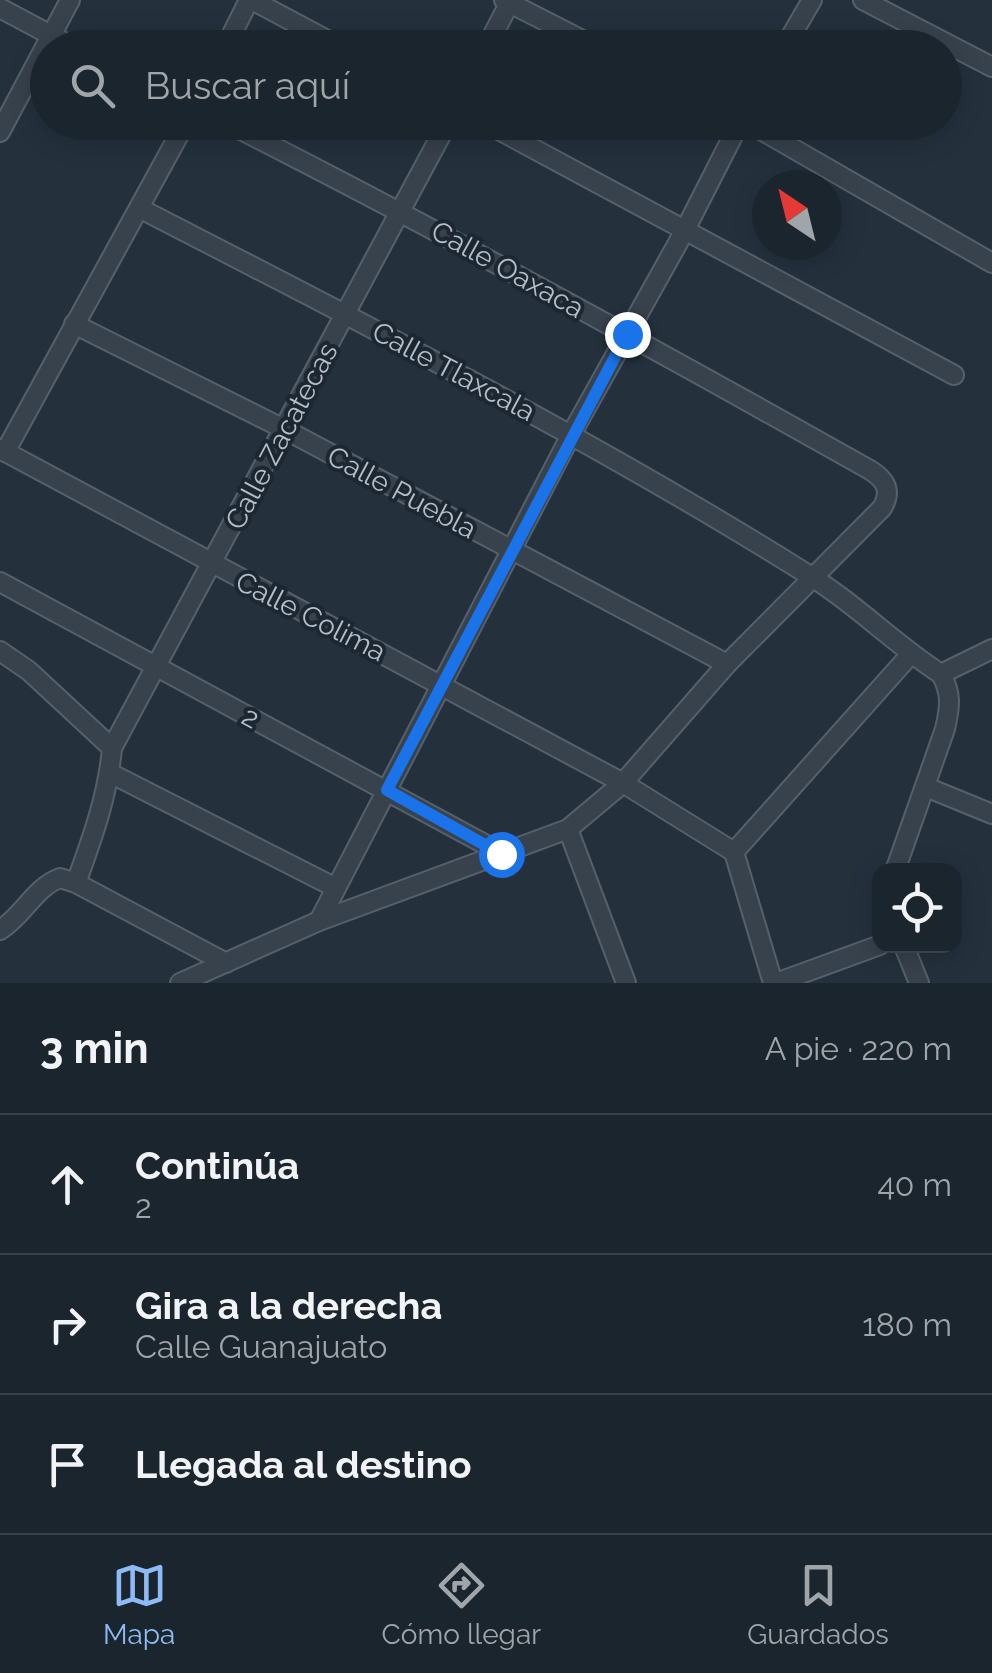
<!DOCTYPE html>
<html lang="es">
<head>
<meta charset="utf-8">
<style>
  :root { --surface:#1b252e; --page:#242d36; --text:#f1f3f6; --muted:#a0a5aa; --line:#39424a; --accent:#8cbbf5 }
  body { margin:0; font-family:Raleway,sans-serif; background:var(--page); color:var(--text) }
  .controls { position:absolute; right:30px; bottom:30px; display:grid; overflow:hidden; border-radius:20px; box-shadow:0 5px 25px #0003 }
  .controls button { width:90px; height:90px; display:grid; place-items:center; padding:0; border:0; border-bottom:2px solid var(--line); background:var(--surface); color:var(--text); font:50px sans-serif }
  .compass { position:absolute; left:752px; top:170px; width:90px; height:90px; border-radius:50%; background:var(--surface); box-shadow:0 5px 25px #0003; rotate:325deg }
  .stop { position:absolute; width:30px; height:30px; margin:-22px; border:8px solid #1a73e8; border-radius:50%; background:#fff }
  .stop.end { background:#1a73e8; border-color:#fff; box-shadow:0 2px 10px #0008 }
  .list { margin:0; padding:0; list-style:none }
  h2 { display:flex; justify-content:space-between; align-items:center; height:130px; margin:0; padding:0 40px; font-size:42px }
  h2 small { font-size:32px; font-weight:400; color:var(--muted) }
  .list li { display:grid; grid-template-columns:65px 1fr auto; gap:30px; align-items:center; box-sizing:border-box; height:140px; padding:0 40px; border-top:2px solid var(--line) }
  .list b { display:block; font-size:38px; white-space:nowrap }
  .list p { margin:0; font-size:32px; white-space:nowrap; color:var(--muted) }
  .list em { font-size:32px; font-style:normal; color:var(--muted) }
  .icon { flex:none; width:55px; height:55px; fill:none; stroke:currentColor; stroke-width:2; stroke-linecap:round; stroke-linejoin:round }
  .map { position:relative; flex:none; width:992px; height:983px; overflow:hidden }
  .search { position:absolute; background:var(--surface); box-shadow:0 5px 25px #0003; left:30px; right:30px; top:30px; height:110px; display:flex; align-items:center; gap:25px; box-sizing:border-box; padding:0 35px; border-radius:55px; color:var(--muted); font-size:38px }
  .sheet { height:550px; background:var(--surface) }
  nav { display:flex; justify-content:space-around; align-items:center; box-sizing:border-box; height:140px; border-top:2px solid var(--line); background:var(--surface); font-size:28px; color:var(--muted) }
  nav a { display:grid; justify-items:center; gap:5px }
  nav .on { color:var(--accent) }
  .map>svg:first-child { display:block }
</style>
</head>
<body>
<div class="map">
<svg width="992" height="983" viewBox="0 0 992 983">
  <rect width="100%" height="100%" fill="#24313d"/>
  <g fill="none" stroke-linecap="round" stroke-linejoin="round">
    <defs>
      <g id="street">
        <path d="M252 0 342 48"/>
        <path d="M504 0 598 48"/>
        <path d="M863 0 992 67"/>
        <path d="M0 8 75 48"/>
        <path d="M225 48 249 0"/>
        <path d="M486 48 511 0"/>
        <path d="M784 48 812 0"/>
        <path d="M484 122 954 375"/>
        <path d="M747 122 992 263"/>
        <path d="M0 132 70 0"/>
        <path d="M141 209C366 325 592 439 807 574 855 603 894 644 941 674"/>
        <path d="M74 324 284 429 727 664"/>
        <path d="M0 449 623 783 734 852"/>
        <path d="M5 452 186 122"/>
        <path d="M0 582 501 853"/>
        <path d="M0 651 29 671 112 748"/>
        <path d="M941 674 992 649"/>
        <path d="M110 773 336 888"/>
        <path d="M926 787 992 814"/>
        <path d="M568 829 626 983"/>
        <path d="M734 852 910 655"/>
        <path d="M734 852 773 983"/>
        <path d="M895 871 945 729C950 707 952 694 941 674"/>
        <path d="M76 883C92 839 108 795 112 748L448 122"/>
        <path d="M319 921 572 433 684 232 740 122"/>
        <path d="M0 930C23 916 35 887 60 878L76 883 226 963"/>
        <path d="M904 946 919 983"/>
        <path d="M180 983 319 921 568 829 623 783 727 664 882 508C892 491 886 480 870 470 657 350 443 232 225 122"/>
        <path d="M776 983 880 945"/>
      </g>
    </defs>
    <use href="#street" stroke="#56606b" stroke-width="22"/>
    <use href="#street" stroke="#38424d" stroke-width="18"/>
  </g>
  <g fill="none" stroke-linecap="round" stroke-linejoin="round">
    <path stroke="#1a73e8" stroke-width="12" d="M501 854 387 790 627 334"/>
  </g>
  <g text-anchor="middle" stroke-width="8" stroke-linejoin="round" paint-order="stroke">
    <g font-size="28" fill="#b4bdc8" stroke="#1d2732">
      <text transform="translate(508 269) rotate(29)" y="10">Calle Oaxaca</text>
      <text transform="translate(454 371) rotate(28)" y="10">Calle Tlaxcala</text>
      <text transform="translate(281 436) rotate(-62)" y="10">Calle Zacatecas</text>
      <text transform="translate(402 492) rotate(28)" y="10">Calle Puebla</text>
      <text transform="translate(311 616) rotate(27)" y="10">Calle Colima</text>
      <text transform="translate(251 717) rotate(28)" y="10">2</text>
    </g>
  </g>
</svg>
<div class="controls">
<button><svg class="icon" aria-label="locate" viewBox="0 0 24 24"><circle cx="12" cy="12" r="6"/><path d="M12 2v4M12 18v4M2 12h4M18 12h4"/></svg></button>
</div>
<svg class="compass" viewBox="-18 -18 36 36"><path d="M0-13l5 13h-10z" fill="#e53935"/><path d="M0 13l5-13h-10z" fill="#a0a5aa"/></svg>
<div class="stop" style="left:501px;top:854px"></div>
<div class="stop end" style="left:627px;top:334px"></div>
<div class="search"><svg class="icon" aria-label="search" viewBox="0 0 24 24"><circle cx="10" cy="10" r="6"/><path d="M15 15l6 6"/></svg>Buscar aquí</div>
</div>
<section class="sheet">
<h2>3 min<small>A pie · 220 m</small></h2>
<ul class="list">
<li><svg class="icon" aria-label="ahead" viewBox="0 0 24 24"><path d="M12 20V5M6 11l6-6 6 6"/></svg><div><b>Continúa</b><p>2</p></div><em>40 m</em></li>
<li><svg class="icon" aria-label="right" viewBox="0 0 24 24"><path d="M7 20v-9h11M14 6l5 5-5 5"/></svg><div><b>Gira a la derecha</b><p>Calle Guanajuato</p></div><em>180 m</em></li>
<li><svg class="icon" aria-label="arrive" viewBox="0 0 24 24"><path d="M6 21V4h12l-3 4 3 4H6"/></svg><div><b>Llegada al destino</b></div></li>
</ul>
</section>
<nav>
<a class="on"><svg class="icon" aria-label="map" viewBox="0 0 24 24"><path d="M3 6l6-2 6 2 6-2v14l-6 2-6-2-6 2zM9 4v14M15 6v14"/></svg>Mapa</a>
<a><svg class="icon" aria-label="directions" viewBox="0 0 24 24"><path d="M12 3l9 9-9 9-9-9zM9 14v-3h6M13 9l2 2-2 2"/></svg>Cómo llegar</a>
<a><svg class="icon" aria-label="saved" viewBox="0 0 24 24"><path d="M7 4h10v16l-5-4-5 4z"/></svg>Guardados</a>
</nav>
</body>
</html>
